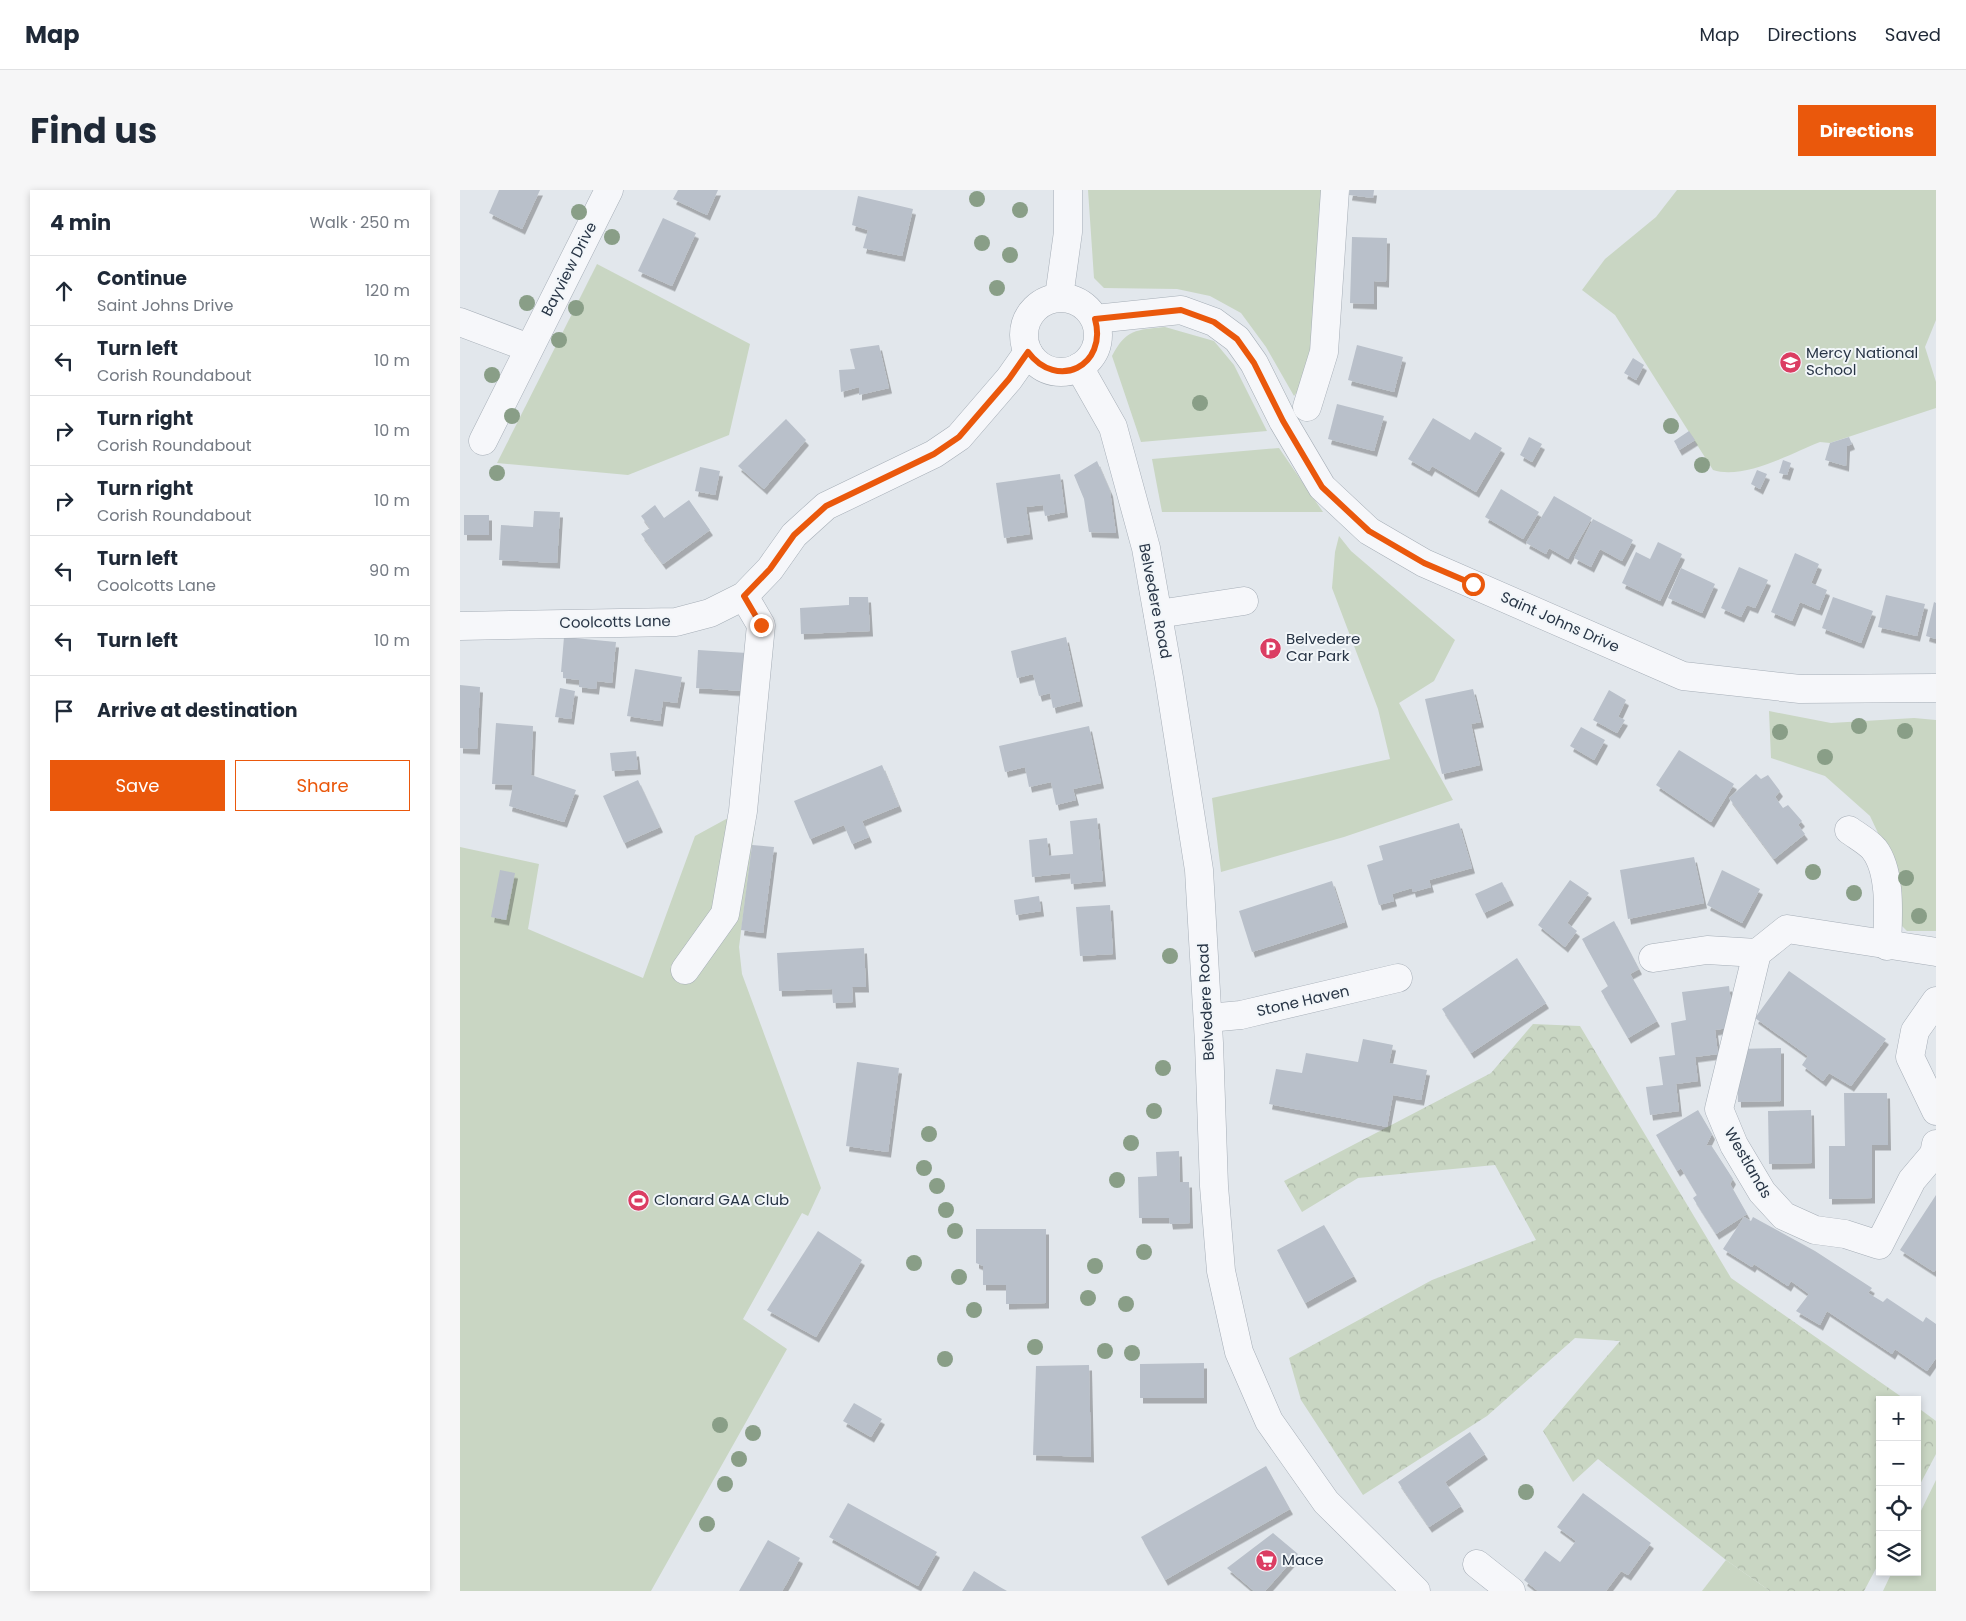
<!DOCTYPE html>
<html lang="en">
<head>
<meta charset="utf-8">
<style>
  :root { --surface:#fff; --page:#f6f6f7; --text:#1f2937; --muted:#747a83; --line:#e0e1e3; --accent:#ea580c }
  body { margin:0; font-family:Poppins,sans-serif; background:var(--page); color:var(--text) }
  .controls { position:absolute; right:15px; bottom:15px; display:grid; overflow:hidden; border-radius:0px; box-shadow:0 2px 8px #0003 }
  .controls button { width:45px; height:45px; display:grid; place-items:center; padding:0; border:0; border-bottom:1px solid var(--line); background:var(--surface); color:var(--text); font:25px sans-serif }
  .stop { position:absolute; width:15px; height:15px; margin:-11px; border:4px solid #ea580c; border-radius:50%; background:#fff }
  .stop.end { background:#ea580c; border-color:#fff; box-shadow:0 1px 5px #0008 }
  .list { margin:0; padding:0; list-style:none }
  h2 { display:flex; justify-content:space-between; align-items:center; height:65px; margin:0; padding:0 20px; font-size:21px }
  h2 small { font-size:16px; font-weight:400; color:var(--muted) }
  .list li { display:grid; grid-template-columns:32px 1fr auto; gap:15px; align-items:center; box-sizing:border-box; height:70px; padding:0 20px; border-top:1px solid var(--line) }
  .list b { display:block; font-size:19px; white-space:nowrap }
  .list p { margin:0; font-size:16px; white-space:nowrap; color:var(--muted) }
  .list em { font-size:16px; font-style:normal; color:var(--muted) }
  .actions { display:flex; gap:10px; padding:15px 20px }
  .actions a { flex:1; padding:11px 0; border:1px solid var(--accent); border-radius:0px; text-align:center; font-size:18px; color:var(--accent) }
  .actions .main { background:var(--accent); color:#fff }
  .icon { flex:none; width:28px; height:28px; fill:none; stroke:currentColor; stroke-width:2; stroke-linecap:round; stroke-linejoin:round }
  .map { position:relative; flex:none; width:1476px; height:1401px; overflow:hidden; border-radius:0px }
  header { display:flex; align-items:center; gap:30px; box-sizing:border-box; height:70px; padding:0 25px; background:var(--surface); border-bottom:1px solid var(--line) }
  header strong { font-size:24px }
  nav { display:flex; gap:28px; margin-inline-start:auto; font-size:18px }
  .intro { display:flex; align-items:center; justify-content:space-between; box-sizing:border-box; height:120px; padding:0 30px }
  h1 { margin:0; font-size:35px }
  .button { padding:12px 22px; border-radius:0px; background:var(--accent); color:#fff; font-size:18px; font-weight:700 }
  main { display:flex; gap:30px; padding:0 30px }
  aside { flex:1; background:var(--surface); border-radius:0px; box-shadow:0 2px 8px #0003 }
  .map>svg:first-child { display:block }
</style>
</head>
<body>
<header>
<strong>Map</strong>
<nav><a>Map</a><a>Directions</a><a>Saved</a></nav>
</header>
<div class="intro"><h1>Find us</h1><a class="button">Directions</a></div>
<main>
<aside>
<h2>4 min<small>Walk · 250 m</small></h2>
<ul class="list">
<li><svg class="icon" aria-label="ahead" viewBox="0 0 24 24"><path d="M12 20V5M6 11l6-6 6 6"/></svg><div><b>Continue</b><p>Saint Johns Drive</p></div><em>120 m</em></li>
<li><svg class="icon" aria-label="left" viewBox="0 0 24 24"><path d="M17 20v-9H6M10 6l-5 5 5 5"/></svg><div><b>Turn left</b><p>Corish Roundabout</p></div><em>10 m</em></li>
<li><svg class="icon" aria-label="right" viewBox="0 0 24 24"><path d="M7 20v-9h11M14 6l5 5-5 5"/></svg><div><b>Turn right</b><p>Corish Roundabout</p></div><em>10 m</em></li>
<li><svg class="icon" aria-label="right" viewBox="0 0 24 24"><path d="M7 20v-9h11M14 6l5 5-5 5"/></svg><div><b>Turn right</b><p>Corish Roundabout</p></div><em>10 m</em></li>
<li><svg class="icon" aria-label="left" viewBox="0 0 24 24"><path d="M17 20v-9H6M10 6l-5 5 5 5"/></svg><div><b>Turn left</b><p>Coolcotts Lane</p></div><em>90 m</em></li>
<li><svg class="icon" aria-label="left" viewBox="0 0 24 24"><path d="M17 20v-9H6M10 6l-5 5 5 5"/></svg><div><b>Turn left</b></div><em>10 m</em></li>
<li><svg class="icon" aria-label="arrive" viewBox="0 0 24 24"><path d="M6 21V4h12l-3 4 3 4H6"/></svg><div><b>Arrive at destination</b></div></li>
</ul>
<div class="actions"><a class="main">Save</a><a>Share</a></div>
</aside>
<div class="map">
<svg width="1476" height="1401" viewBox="0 0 1476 1401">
  <defs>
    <pattern id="forest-crowns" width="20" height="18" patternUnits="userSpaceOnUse" patternTransform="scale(1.25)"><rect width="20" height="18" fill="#c9d6c3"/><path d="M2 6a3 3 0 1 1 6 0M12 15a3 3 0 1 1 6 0" fill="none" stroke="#adb8a9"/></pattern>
    <filter id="shadow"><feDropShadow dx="3" dy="5.5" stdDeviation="0" flood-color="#0004"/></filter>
  </defs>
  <rect width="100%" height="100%" fill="#e2e7ec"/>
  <g fill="#c9d6c3">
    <path d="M628 0H862C860 48 864 172 834 206L806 157 781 123 750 106 717 99 644 98 634 88Z"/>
    <path d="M1217 0H1476V130L1465 157 1476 192V218L1370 253 1360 252C1332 263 1284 290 1253 280L1155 125 1122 100 1145 69 1196 27Z"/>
    <path d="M137 74 290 154 269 245 168 285 37 273Z"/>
    <path d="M705 137 754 151 774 175 807 241 681 252 652 166C666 139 676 140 705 137Z"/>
    <path d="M819 258 863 322H702L692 269Z"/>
    <path d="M879 346 891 361 995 450 974 491 939 513 993 610 884 647 761 682 752 608 930 569 918 519 872 398 875 362Z"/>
    <path d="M1309 521 1371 533 1454 528 1476 530V741H1447L1437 731 1435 679 1410 626 1365 586 1311 568Z"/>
    <path d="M268 628 295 634 279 757 282 784 361 998 348 1026 342 1023 283 1129 327 1159 191 1401H0V657L79 674 68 739 183 788 235 646Z"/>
    <path d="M1476 1290V1401H1423L1432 1382H1457V1329Z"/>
    <path d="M1266 1370 1310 1401H1242Z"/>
  </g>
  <g fill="url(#forest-crowns)">
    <path d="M1073 834 1120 836 1271 1088 1446 1210H1420V1371L1404 1401H1310L1266 1370 1138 1269 1113 1292 1083 1241 1160 1151 1115 1148 1027 1226 903 1305 841 1210 829 1168 972 1090 1076 1050 1035 975 898 988 842 1022 824 991 1031 883Z"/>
    <path d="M1457 1217 1476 1231V1264L1457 1300Z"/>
  </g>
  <g fill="#b9c0ca" filter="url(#shadow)">
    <path d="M39 0H80L62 39 29 23Z"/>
    <path d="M218 0H258L247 25 213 9Z"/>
    <path d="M890 0H914L913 8 889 5Z"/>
    <path d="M398 6 453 19 442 66 403 58 408 40 392 35Z"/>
    <path d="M203 28 236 43 212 96 178 81Z"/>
    <path d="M892 47 927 48 926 92 914 91V114L890 113Z"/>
    <path d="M419 155 429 198 399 205V197L381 202 379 180 395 179 390 159Z"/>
    <path d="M897 155 943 167 934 202 888 190Z"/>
    <path d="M1173 168 1184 175 1176 190 1164 183Z"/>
    <path d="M877 214 924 226 914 261 868 249Z"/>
    <path d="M973 228 1010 250 1015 242 1042 258 1016 302 972 276 969 281 948 269Z"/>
    <path d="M326 229 346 250 304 299 278 276Z"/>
    <path d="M1229 241 1235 250 1219 260 1214 251Z"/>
    <path d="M1069 247 1082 254 1072 272 1060 265Z"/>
    <path d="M1389 247 1392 254 1387 256 1386 276 1365 270 1370 253Z"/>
    <path d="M1323 270 1331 273 1327 285 1319 283Z"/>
    <path d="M637 271 650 301 656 343 629 342 624 309 614 285Z"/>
    <path d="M240 277 260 281 255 305 235 301Z"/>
    <path d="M1297 280 1307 284 1300 299 1291 294Z"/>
    <path d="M600 284 605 322 585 326 583 315 566 317 570 344 544 348 536 293Z"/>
    <path d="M1041 299 1079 322 1063 349 1025 327Z"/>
    <path d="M1094 306 1132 328 1108 369 1089 358 1086 364 1066 353Z"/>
    <path d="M229 310 250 340 203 374 181 344 190 338 181 326 195 315 204 328Z"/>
    <path d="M74 321 100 322 97 373 39 370 41 335 73 337Z"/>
    <rect x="4" y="325" width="25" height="20"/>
    <path d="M1133 329 1173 350 1162 371 1140 359 1131 377 1114 368Z"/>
    <path d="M1198 352 1222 364 1200 411 1162 393 1176 362 1190 369Z"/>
    <path d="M1335 363 1359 374 1351 393 1367 400 1359 420 1340 412 1332 431 1311 422Z"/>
    <path d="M1279 377 1308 390 1295 418 1287 415 1281 427 1261 418Z"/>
    <path d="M1221 378 1255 394 1242 423 1208 408Z"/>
    <path d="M1426 405 1465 414 1457 446 1418 437Z"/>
    <path d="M389 407H408L410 441 341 444 340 418 389 415Z"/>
    <path d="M1373 407 1413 421 1401 453 1362 438Z"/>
    <path d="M1474 412 1476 413V449L1466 446Z"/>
    <path d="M104 447 156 452 152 493 137 491 136 499 119 497V490L103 488V482H101Z"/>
    <path d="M606 447 620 511 593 518 590 503 579 506 573 484 557 488 551 461Z"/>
    <path d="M238 460 287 463 284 501 236 498Z"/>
    <path d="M175 479 222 487 217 513 203 511 200 531 167 526Z"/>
    <path d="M0 495 20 497 17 559 0 558Z"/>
    <path d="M100 498 115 501 111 529 95 527Z"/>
    <path d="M1013 499 1021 532 1011 534 1020 575 982 584 965 509Z"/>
    <path d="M1149 500 1166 510 1158 527 1165 530 1157 543 1133 530Z"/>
    <path d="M36 533 73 536 71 585 116 600 104 632 49 616 53 595 32 594Z"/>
    <path d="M629 536 641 593 613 599 616 610 596 615 591 592 569 597 565 577 545 582 539 556Z"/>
    <path d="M1121 537 1145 550 1134 570 1110 556Z"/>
    <path d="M1219 560 1274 594 1251 632 1196 595Z"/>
    <path d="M176 561 178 579 152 581 150 563Z"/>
    <path d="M422 575 439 616 402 631 409 647 392 654 384 635 350 649 334 611Z"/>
    <path d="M1296 584 1301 589 1308 585 1320 601 1315 607 1323 618 1328 615 1342 631 1338 635 1345 644 1314 669 1269 608Z"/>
    <path d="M178 590 200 637 164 653 143 606Z"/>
    <path d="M637 628 643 691 611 694 610 683 572 687 569 650 587 648 589 666 613 664 610 631Z"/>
    <path d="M999 633 1012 678 969 690 971 697 953 702 952 698 932 704 934 711 919 715 907 675 923 670 919 656Z"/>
    <path d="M292 655 314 657 303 743 281 740Z"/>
    <path d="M1234 667 1244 713 1168 729 1160 680Z"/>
    <path d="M40 680 55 683 46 730 31 727Z"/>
    <path d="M1262 680 1300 699 1282 733 1247 715Z"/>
    <path d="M1110 690 1129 703 1107 733 1117 741 1105 757 1078 735Z"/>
    <path d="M872 691 885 732 792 762 779 721Z"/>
    <path d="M1042 692 1051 710 1024 723 1015 704Z"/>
    <path d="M579 706 581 721 556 725 554 710Z"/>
    <path d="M650 715 653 764 620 766 616 717Z"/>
    <path d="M1154 731 1179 779 1170 784 1197 831 1168 848 1141 801 1148 796 1122 749Z"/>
    <path d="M404 758 406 797H392L393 812 373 813 372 799 319 801 317 763Z"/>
    <path d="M1057 768 1086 813 1011 863 982 819Z"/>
    <path d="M1329 781 1426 849 1391 896 1369 883 1363 891 1342 875 1348 866 1295 828Z"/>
    <path d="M1269 796 1274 837 1255 840 1258 864 1235 867 1238 891 1216 894 1219 921 1190 925 1186 897 1203 895 1199 867 1215 865 1211 833 1226 830 1222 802Z"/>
    <path d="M903 849 933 855 929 873 967 880 961 910 933 905 927 937 809 914 816 879 842 883 846 863 898 872Z"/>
    <path d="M1321 858V911L1278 912 1277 859Z"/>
    <path d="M397 872 439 878 428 962 386 956Z"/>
    <path d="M1384 903H1427L1428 955H1412V1008L1369 1009V956H1385Z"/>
    <path d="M1238 920 1252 944 1246 956 1251 955 1273 989 1270 994 1287 1024 1256 1044 1233 1008 1237 1005 1221 978 1217 981 1196 945Z"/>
    <path d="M1351 920 1352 973 1309 974 1308 921Z"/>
    <path d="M719 961 720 992H729L730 1033 710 1034 709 1028H679L678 987 697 986 696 962Z"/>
    <path d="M1476 1005V1079L1474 1082 1440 1060Z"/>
    <path d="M1284 1027 1291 1031 1293 1027 1355 1061 1412 1098 1408 1103 1423 1112 1427 1108 1463 1132 1466 1127 1476 1134V1168L1467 1181 1435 1159 1432 1164 1367 1121 1360 1135 1336 1121 1349 1104 1331 1091 1328 1096 1294 1074 1292 1077 1263 1059Z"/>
    <path d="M864 1035 894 1086 845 1113 817 1060Z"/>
    <path d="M516 1039H586V1113L546 1114V1095H523V1076L516 1073Z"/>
    <path d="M358 1041 402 1070 356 1147 307 1120Z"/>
    <path d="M744 1173V1208H680V1174Z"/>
    <path d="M629 1175 631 1267 573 1265 576 1176Z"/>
    <path d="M394 1213 422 1229 411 1247 383 1231Z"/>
    <path d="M1010 1242 1025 1264 985 1292 1001 1316 969 1337 938 1292Z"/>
    <path d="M806 1276 830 1319 705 1390 681 1347Z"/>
    <path d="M1123 1303 1191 1353 1168 1385 1161 1381 1146 1401H1078L1064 1390 1085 1361 1100 1372 1116 1351 1097 1337Z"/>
    <path d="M388 1313 477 1362 458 1396 369 1347Z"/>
    <path d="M813 1343 838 1364 805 1401H794L767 1378Z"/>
    <path d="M308 1350 340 1368 328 1391 322 1401H279Z"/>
    <path d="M514 1381 540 1397 547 1401H502Z"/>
  </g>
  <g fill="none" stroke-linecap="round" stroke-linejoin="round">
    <defs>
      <g id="minor">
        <path d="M599 107 608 42V0"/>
        <circle cx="601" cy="145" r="37"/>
        <path d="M635 129 721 120 754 132 777 149 794 173 823 231 862 297 909 341 964 373 1223 486 1340 499 1476 498"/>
        <path d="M0 132 69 158"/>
        <path d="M619 177 653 237 686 358 709 488 739 680 749 853 754 996 761 1081 779 1162 809 1231 866 1312 956 1401"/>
        <path d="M847 217 864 162 875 0"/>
        <path d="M23 251 149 0"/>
        <path d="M698 424 784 411"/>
        <path d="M0 436 216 432 250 423 284 406 310 379 334 345 366 316 474 264 499 247 549 189 568 162"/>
        <path d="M1389 640C1397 646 1408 652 1414 659 1432 682 1428 728 1427 756"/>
        <path d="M1476 762 1327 739 1297 763 1259 919 1274 955 1302 1002 1324 1026 1355 1040 1385 1044 1419 1055 1452 990 1474 964 1476 954"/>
        <path d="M1193 768 1247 760 1297 763"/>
        <path d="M225 780 265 724 283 621 301 435 284 406"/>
        <path d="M1476 811 1455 841 1450 867 1476 921"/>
        <path d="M748 828 781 825 938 788"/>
        <path d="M1017 1374 1051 1401"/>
      </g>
    </defs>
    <use href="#minor" stroke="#a6aeb7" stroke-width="29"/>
    <use href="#minor" stroke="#f6f7fa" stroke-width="28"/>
  </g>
  <g fill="#899e87">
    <circle cx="517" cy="9" r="8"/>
    <circle cx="560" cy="20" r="8"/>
    <circle cx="119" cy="22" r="8"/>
    <circle cx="152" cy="47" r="8"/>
    <circle cx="522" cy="53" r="8"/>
    <circle cx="550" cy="65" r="8"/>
    <circle cx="537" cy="98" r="8"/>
    <circle cx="67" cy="113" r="8"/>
    <circle cx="116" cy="118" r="8"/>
    <circle cx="99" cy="150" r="8"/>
    <circle cx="32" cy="185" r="8"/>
    <circle cx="740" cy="213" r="8"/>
    <circle cx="52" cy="226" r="8"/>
    <circle cx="1211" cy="236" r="8"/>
    <circle cx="1242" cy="275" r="8"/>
    <circle cx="37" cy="283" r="8"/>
    <circle cx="1399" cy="536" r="8"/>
    <circle cx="1445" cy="541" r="8"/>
    <circle cx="1320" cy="542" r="8"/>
    <circle cx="1365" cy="567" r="8"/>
    <circle cx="1353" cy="682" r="8"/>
    <circle cx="1446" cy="688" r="8"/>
    <circle cx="1394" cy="703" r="8"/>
    <circle cx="1459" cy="726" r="8"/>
    <circle cx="710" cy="766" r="8"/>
    <circle cx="703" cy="878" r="8"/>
    <circle cx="694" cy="921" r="8"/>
    <circle cx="469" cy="944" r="8"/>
    <circle cx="671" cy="953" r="8"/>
    <circle cx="464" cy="978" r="8"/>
    <circle cx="657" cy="990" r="8"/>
    <circle cx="477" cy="996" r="8"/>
    <circle cx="486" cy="1020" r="8"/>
    <circle cx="495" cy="1041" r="8"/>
    <circle cx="684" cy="1062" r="8"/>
    <circle cx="454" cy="1073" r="8"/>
    <circle cx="635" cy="1076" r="8"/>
    <circle cx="499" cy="1087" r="8"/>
    <circle cx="628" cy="1108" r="8"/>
    <circle cx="666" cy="1114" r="8"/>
    <circle cx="514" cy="1120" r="8"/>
    <circle cx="575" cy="1157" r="8"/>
    <circle cx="645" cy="1161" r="8"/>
    <circle cx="672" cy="1163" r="8"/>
    <circle cx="485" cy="1169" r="8"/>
    <circle cx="260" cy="1235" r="8"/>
    <circle cx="293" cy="1243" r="8"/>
    <circle cx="279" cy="1269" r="8"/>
    <circle cx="265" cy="1294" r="8"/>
    <circle cx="1066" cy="1302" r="8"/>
    <circle cx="247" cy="1334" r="8"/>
  </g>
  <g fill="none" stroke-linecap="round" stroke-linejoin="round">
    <path stroke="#ea580c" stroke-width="6" d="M301 435 284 406 310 379 334 345 366 316 474 264 499 247 549 189 568 162C597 201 648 176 635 129L721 120 754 132 777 149 794 173 823 231 862 297 909 341 964 373 1013 394"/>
  </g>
  <defs>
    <symbol id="school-disc" viewBox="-11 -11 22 22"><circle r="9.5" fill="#db3d62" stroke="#f2f6f9"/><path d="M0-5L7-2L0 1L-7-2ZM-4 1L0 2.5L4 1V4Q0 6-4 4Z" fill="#fff"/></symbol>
    <symbol id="parking-disc" viewBox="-11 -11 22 22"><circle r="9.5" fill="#db3d62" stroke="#f2f6f9"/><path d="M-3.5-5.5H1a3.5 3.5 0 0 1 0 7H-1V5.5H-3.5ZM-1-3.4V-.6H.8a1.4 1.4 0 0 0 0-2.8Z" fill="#fff"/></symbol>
    <symbol id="stadium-disc" viewBox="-11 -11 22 22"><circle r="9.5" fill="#db3d62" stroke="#f2f6f9"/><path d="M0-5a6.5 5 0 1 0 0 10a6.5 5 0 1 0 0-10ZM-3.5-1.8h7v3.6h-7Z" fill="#fff"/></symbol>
    <symbol id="supermarket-disc" viewBox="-11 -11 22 22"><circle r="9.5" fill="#db3d62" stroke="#f2f6f9"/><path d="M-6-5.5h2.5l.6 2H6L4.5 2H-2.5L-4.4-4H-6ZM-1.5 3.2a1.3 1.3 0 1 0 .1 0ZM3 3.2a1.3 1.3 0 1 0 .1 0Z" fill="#fff"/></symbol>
  </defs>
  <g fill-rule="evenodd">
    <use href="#school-disc" x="1318" y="160" width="25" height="25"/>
    <use href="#parking-disc" x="798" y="446" width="25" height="25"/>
    <use href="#stadium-disc" x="166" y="998" width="25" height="25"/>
    <use href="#supermarket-disc" x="794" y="1358" width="25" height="25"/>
  </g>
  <g text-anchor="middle" stroke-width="4" stroke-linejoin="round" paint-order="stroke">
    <g font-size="15" fill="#283546" stroke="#f2f6f9">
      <text transform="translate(109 79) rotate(-63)" y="5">Bayview Drive</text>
      <text transform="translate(695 411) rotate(79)" y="5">Belvedere Road</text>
      <text transform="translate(155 432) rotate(-1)" y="5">Coolcotts Lane</text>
      <text transform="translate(1100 432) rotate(24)" y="5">Saint Johns Drive</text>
      <text transform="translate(843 811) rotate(-13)" y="5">Stone Haven</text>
      <text transform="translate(746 812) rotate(-93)" y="5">Belvedere Road</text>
      <text transform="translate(1288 973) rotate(60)" y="5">Westlands</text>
    </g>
    <g font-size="15" fill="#283546" stroke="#f2f6f9" text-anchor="start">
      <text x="1346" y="168">Mercy National<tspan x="1346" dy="17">School</tspan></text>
      <text x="826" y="454">Belvedere<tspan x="826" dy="17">Car Park</tspan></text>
      <text x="194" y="1015">Clonard GAA Club</text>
      <text x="822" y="1375">Mace</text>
    </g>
  </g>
</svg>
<div class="controls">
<button>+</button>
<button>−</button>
<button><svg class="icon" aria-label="locate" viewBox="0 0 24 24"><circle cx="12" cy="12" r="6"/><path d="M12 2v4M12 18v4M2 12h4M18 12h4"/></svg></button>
<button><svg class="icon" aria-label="layers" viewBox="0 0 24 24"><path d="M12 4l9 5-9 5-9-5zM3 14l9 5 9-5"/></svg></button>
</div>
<div class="stop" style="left:1013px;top:394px"></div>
<div class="stop end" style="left:301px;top:435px"></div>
</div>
</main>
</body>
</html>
